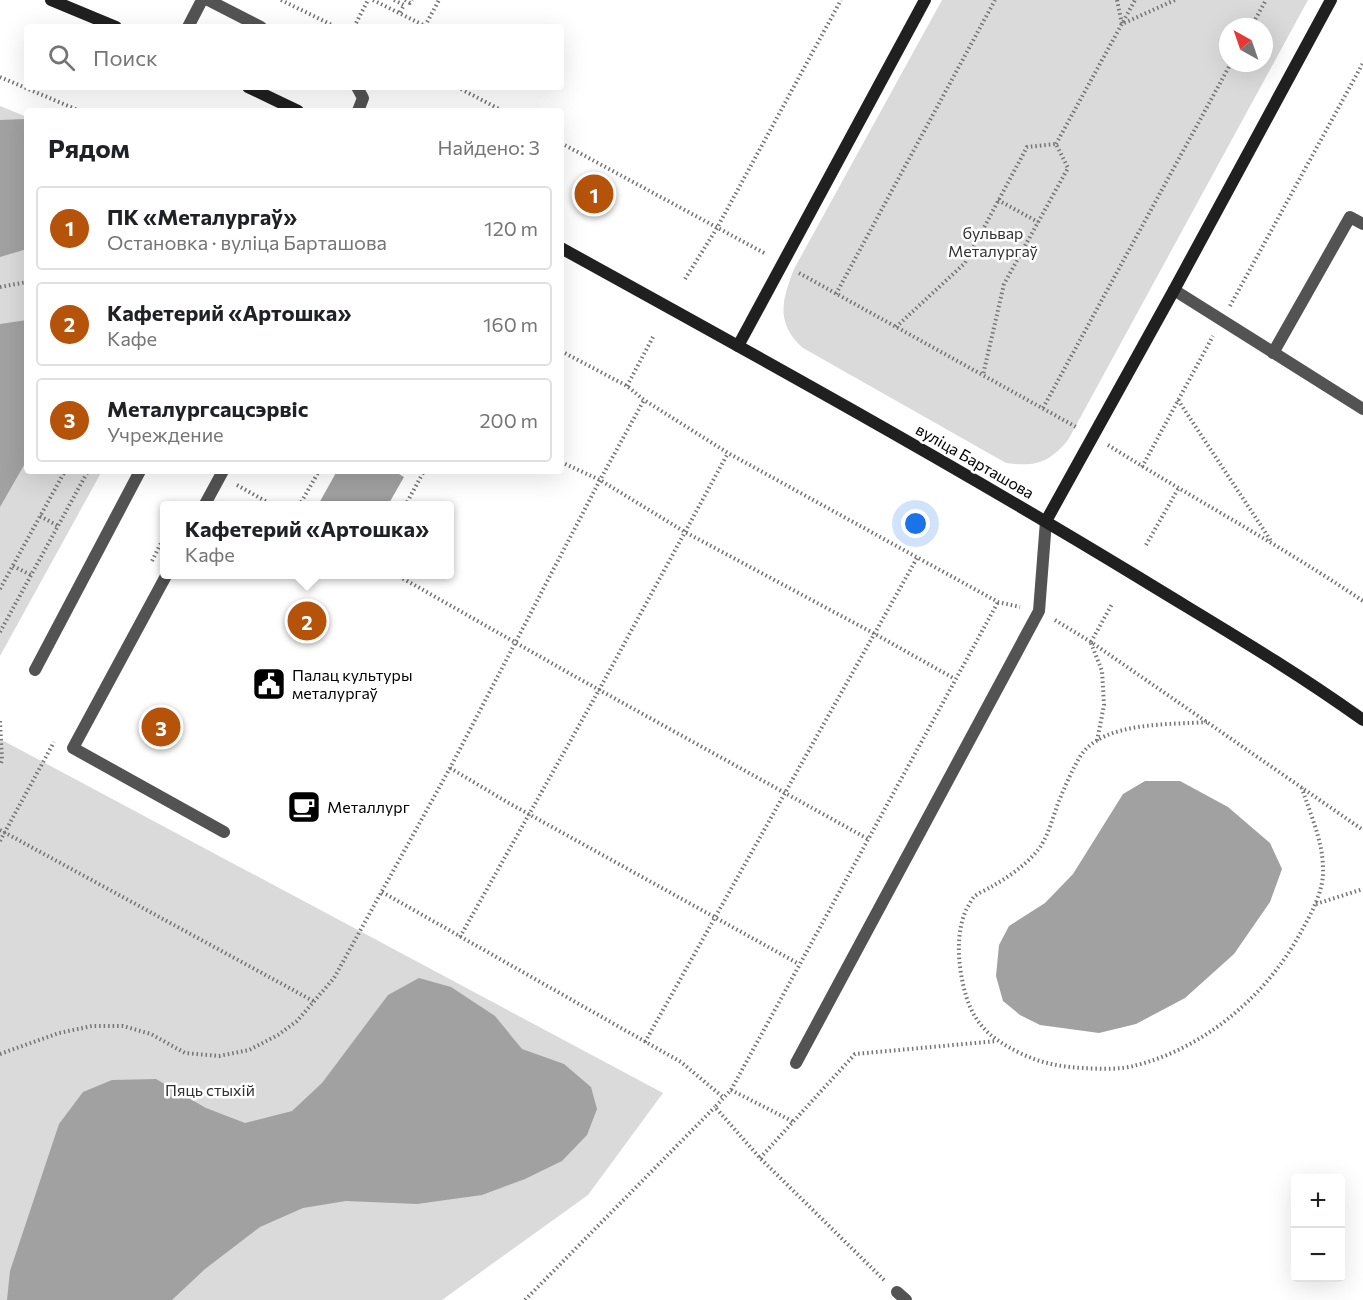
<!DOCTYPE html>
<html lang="ru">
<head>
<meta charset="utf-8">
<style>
  :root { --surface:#fff; --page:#f2f2f2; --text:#202124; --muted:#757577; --line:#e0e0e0; --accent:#b45309 }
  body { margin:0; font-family:Commissioner,sans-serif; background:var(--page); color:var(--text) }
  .controls { position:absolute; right:18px; bottom:18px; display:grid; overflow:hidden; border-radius:6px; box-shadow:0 6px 24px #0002 }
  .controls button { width:54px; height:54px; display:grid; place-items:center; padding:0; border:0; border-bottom:2px solid var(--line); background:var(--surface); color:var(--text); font:30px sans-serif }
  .compass { position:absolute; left:1219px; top:18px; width:54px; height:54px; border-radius:50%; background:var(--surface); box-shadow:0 6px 24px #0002; rotate:320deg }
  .you { position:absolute; left:916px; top:524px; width:21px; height:21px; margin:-15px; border:4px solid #fff; border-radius:50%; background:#1a73e8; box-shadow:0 0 0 9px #1a73e833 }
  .badge { display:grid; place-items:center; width:39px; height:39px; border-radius:50%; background:var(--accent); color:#fff; font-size:20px; font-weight:700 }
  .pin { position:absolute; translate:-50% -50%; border:3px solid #fff; box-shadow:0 2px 6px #0006 }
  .popup { position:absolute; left:160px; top:501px; width:294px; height:78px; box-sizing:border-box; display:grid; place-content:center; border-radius:6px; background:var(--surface); filter:drop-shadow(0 2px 4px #0005); font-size:20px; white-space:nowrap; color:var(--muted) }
  .popup b { font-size:22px; color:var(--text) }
  .popup::after { content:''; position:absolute; left:50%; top:100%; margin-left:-12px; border:12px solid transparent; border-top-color:var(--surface) }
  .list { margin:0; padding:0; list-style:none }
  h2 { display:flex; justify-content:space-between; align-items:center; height:78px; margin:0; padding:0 24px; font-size:26px }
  h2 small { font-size:20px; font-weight:400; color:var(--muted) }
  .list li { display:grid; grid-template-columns:39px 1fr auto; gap:18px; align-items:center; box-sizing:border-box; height:84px; margin:0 12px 12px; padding:0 12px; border:2px solid var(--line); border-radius:6px }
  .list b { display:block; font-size:22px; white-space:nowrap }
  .list p { margin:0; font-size:20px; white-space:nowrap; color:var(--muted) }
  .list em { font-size:20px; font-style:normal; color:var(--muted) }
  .icon { flex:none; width:33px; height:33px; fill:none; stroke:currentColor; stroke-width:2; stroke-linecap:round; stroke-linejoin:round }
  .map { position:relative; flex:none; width:1363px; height:1300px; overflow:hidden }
  .search { position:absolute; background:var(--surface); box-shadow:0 6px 24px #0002; left:24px; top:24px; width:540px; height:66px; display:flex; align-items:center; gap:15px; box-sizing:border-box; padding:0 21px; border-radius:6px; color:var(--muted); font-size:22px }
  .panel { position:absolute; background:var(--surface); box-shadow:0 6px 24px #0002; left:24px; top:108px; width:540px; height:366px; border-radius:6px }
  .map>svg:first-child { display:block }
</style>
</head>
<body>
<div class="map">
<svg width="1363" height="1300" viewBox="0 0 1363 1300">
  <rect width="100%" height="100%" fill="#fff"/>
  <g fill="#dadada" fill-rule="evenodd">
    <path d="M942 0H1308L1068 440C1049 463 1035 467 1006 463L803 348C775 323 782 300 794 269ZM1228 27H1264V63H1228Z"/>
    <path d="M0 106 27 117V471H102L0 656Z"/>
    <path d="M0 739 663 1093 588 1195 442 1300H0Z"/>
  </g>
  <g fill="#a1a1a1">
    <path d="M25 119 27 120V249L0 257V120Z"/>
    <path d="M27 320V460L0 507V324Z"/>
    <path d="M337 471H394L404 477 388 505H318Z"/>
    <path d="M1145 781H1180L1228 807 1270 843 1282 869 1270 902 1234 954 1185 998 1136 1024 1099 1033 1040 1025 1020 1015 1003 1001 996 976 999 945 1009 926 1045 903 1073 874 1123 794Z"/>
    <path d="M419 978 451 987 495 1016 522 1049 564 1064 591 1087 597 1109 587 1135 562 1161 525 1179 482 1195 417 1204 346 1201 303 1208 260 1227 205 1269 172 1300H7L10 1271 59 1124 83 1092 112 1080 156 1079 206 1108 245 1123 292 1111 322 1083 388 995Z"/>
  </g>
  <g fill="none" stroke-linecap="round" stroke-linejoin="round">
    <g stroke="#757575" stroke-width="4" stroke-dasharray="1.5 3" stroke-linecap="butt">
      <path d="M281 0 336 27"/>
      <path d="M373 0 425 26"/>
      <path d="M394 0 404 5 399 14"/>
      <path d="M405 0 410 3 412 0"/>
      <path d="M1117 0 1122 24 1175 0"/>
      <path d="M425 26 439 0"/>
      <path d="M354 27 368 0"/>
      <path d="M1251 27 1266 0"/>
      <path d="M0 77 80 111"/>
      <path d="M457 87 503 111"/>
      <path d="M561 143 766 254"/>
      <path d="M1056 144 1135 0"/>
      <path d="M998 200 1038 222"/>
      <path d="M799 273 1078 428"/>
      <path d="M685 279 717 228 841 0"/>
      <path d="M0 287 27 282"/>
      <path d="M836 294 995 0"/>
      <path d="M1230 306 1363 63"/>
      <path d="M896 327 965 263 1027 147 1056 144 1068 168 1004 284 983 375"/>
      <path d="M561 351 627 386 644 400 728 453 998 602 1020 607"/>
      <path d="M627 386 654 335"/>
      <path d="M1178 400 1271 541"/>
      <path d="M1043 408 1231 63"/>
      <path d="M1108 445C1192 498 1280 545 1363 601"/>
      <path d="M561 462 600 480 685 532 875 634 955 679"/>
      <path d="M1142 467 1213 336"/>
      <path d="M237 485 274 506"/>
      <path d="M299 506 319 471"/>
      <path d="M405 506 424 471"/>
      <path d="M40 516 58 526"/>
      <path d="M1146 545 1178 489"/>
      <path d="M152 561 164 537"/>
      <path d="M13 566 31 575"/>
      <path d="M395 574 576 677 868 839"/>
      <path d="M311 582 315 574"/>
      <path d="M0 589 65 471"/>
      <path d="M1055 620 1091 642 1363 830"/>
      <path d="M0 632 88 471"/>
      <path d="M1091 642 1112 604"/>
      <path d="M1091 643 1102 671 1104 705 1097 741"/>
      <path d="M0 721 2 760 0 765"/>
      <path d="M1207 722C1170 725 1105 721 1081 755 1073 768 1067 782 1061 796 1053 814 1050 834 1038 850 1026 865 1007 878 991 887 986 890 978 893 974 897 971 900 968 907 966 910 956 933 958 961 963 984 971 1021 987 1037 1020 1053 1040 1063 1061 1067 1083 1068 1100 1069 1121 1070 1137 1065 1207 1047 1269 993 1302 930 1312 912 1324 890 1323 869 1323 841 1310 814 1302 788"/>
      <path d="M450 768 507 802 799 964"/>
      <path d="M0 830 315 1002"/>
      <path d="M0 841 54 742"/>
      <path d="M382 892 681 1062 724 1098"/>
      <path d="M1316 904 1363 889"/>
      <path d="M460 937 599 690 728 453"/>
      <path d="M645 1042 917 558"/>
      <path d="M0 1054 59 1033 92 1026H123L151 1034 185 1053 219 1056 249 1050 278 1035 297 1021 334 978 450 768 600 480 644 400"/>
      <path d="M731 1090 794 1122"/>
      <path d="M760 1158 855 1054 997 1041"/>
      <path d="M884 1280 760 1158 715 1107 731 1090 998 602"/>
      <path d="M525 1300 715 1107"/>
    </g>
    <g stroke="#535353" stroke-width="12">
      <path d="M208 0 261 27"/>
      <path d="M188 27 202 0"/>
      <path d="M357 87 363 98 358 111"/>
      <path d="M1174 290 1363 409"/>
      <path d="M1273 353 1350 217 1363 224"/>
      <path d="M204 506 223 471"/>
      <path d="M167 574 73 748 224 832"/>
      <path d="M35 670 140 471"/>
      <path d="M796 1063 1039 611 1046 521"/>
    </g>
    <path stroke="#535353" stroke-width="12" d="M897 1292 906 1300"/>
    <g stroke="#202020" stroke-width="12">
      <path d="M51 0 116 27"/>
      <path d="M248 87 298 111"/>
      <path d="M561 248C755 355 949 462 1138 577 1213 623 1291 668 1363 720"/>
      <path d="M738 346 925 0"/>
      <path d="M1046 521 1174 290 1331 0"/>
    </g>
  </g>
  <defs>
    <symbol id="civic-square" viewBox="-11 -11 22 22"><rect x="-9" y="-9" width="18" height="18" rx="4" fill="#000" stroke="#fff"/><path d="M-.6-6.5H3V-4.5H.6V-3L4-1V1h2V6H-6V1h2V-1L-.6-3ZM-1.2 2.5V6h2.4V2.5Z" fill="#fff"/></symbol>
    <symbol id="cafe-square" viewBox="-11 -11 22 22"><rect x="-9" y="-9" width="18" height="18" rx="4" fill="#000" stroke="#fff"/><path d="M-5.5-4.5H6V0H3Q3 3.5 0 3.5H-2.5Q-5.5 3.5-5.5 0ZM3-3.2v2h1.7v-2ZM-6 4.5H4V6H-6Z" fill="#fff"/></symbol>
  </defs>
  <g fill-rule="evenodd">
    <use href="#civic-square" x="250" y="665" width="38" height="38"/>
    <use href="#cafe-square" x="285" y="788" width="38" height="38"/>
  </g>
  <g text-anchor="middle" stroke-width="5" stroke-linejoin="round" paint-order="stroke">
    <g font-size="16" fill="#313131" stroke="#fff">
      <text x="993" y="239">бульвар<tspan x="993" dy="18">Металургаў</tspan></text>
      <text x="210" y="1096">Пяць стыхій</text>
    </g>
    <g font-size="16" fill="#000" stroke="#fff">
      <text transform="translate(975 461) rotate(30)" y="6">вуліца Барташова</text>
    </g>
    <g font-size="16" fill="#000" stroke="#fff" text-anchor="start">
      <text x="292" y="681">Палац культуры<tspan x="292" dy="18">металургаў</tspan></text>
      <text x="327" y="813">Металлург</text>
    </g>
  </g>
</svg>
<div class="controls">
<button>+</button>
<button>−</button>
</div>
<svg class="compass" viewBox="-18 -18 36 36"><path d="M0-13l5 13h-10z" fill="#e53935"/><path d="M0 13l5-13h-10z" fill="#757577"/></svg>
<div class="you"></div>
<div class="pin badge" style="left:594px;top:194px">1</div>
<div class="pin badge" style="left:307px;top:621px">2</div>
<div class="popup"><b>Кафетерий «Артошка»</b>Кафе</div>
<div class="pin badge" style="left:161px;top:727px">3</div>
<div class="search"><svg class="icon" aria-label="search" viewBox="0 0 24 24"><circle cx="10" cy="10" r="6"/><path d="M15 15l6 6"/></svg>Поиск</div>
<section class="panel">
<h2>Рядом<small>Найдено: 3</small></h2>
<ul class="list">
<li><span class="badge">1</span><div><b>ПК «Металургаў»</b><p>Остановка · вуліца Барташова</p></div><em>120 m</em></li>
<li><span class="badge">2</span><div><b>Кафетерий «Артошка»</b><p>Кафе</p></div><em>160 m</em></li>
<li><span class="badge">3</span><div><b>Металургсацсэрвіс</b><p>Учреждение</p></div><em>200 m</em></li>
</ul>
</section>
</div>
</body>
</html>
